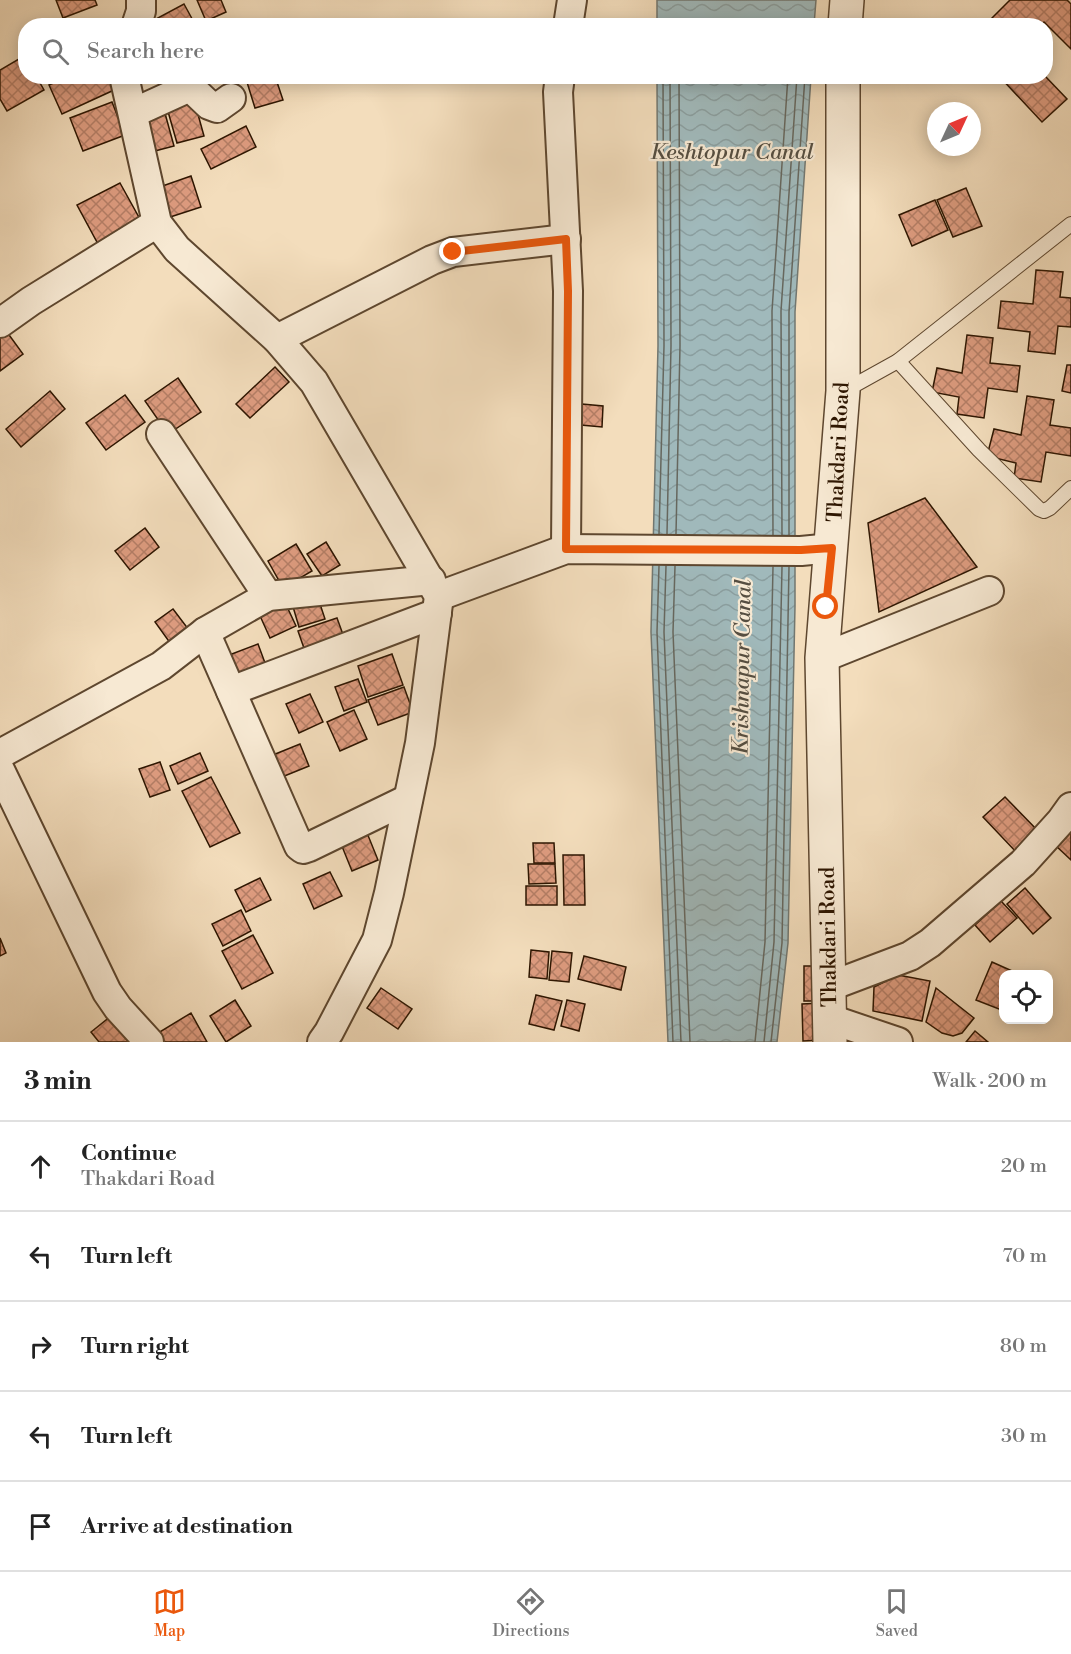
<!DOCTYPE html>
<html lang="en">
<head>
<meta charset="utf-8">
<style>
  :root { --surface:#fff; --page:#f6f6f6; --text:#222; --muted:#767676; --line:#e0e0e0; --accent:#ea580c }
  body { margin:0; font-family:"Libre Bodoni",serif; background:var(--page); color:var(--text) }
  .controls { position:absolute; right:18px; bottom:18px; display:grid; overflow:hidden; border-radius:12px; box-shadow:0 3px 15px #0003 }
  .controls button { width:54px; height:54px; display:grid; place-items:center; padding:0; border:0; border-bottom:2px solid var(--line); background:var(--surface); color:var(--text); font:30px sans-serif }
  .compass { position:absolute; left:927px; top:102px; width:54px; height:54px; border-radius:50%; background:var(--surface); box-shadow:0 3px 15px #0003; rotate:46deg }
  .stop { position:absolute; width:18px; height:18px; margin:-14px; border:4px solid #ea580c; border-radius:50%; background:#fff }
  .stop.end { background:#ea580c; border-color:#fff; box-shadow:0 2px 6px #0008 }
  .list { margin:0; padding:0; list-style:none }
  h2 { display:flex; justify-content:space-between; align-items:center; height:78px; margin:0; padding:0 24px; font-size:26px }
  h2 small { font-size:20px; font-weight:400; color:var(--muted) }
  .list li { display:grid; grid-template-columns:39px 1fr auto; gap:18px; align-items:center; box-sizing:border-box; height:90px; padding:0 24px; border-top:2px solid var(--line) }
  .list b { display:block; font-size:22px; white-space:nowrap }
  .list p { margin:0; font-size:20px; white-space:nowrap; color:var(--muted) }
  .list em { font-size:20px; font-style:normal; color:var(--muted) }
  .icon { flex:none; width:33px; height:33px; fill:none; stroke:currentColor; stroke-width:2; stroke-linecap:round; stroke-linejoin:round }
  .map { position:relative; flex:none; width:1071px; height:1042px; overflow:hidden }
  .search { position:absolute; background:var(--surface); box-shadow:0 3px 15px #0003; left:18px; right:18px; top:18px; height:66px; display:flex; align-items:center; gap:15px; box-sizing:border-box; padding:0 21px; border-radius:24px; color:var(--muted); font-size:22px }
  .sheet { height:528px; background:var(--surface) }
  nav { display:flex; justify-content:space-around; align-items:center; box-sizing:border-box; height:84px; border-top:2px solid var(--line); background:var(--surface); font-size:16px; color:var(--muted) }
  nav a { display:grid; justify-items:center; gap:3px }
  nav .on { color:var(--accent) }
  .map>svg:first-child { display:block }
</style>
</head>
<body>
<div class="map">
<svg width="1071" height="1042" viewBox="0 0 1071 1042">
  <defs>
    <pattern id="water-waves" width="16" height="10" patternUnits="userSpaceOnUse" patternTransform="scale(1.5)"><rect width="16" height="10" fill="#a0b9bb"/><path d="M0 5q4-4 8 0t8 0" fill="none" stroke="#8a9e9f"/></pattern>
    <pattern id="building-cross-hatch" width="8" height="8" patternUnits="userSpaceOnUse" patternTransform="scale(1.5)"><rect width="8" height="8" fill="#de9c80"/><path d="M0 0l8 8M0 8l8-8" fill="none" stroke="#b47e66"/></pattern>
  </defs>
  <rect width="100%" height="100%" fill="#f3ddbc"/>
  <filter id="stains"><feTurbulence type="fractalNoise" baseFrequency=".00333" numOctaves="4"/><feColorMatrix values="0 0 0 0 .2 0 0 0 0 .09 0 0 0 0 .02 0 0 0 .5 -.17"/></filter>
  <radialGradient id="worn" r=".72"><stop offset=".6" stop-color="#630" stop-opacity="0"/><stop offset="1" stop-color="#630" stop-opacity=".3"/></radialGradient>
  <g fill="url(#water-waves)" stroke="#727770" stroke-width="1.5">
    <path d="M657 0H816L814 25H657Z"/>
    <path d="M657 77H811L795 312V606L788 943 777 1042H668L651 632 658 346Z"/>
  </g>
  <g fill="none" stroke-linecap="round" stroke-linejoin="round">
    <g stroke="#66675e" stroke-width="1.5">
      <path d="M659 534 664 346 663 76"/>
      <path d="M667 534 671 346 670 76"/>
      <path d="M676 534 680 346 679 76"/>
      <path d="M773 535 772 311 788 76"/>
      <path d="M782 535 781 311 797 76"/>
      <path d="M789 535V312L805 76"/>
      <path d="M659 566 657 632 673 1042"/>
      <path d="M666 566 664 632 681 1042"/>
      <path d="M675 566 673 632 690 1042"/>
      <path d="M755 1042 765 942 773 567"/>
      <path d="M764 1042 774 942 782 567"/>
      <path d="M771 1042 782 943 789 567"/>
    </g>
  </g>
  <g fill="url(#building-cross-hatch)" stroke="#2d1500" stroke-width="1.5">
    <path d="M56 0H95L97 5 63 18Z"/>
    <path d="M197 0H221L226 12 206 21Z"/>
    <path d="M1010 0H1067L1071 4V49L1044 22 1040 26H984Z"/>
    <path d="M184 4 196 26H157L154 20Z"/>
    <path d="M24 56 26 76H36L44 90 7 111 0 99V70Z"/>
    <path d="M69 76H108L114 90 62 114 49 85Z"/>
    <path d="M254 76H275L283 100 255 108 246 79Z"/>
    <path d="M999 76H1045L1067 99 1042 122Z"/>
    <path d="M194 100 204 136 177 143 167 108Z"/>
    <path d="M112 102 125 135 83 151 70 118Z"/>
    <path d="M163 106 174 146 151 152 141 113Z"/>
    <path d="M246 126 256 147 211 169 201 149Z"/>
    <path d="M191 176 201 207 164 219 154 189Z"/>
    <path d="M120 183 141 221 98 244 77 205Z"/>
    <path d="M966 188 982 226 953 237 937 200Z"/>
    <path d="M935 200 948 230 912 246 899 215Z"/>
    <path d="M1036 270 1063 272 1060 297 1071 298V327L1058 326 1055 354 1028 351 1030 332 998 328 1001 301 1033 304Z"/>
    <path d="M4 328 23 354 0 371V331Z"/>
    <path d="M967 335 993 338 990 363 1020 366 1017 392 988 388 984 418 957 414 959 397 932 392 937 368 962 373Z"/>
    <path d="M1067 365H1071V393L1062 391Z"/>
    <path d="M275 367 289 382 250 418 236 404Z"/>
    <path d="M178 378 201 412 168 434 145 401Z"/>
    <path d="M50 391 65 409 21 447 6 429Z"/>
    <path d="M125 395 145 422 106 450 86 423Z"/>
    <path d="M1027 396 1054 400 1050 425 1071 428V456L1046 452 1041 482 1014 478 1016 463 987 456 994 429 1021 435Z"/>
    <path d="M582 404 603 406 602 427 581 425Z"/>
    <path d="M925 498 977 567 879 612 868 523Z"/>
    <path d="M145 528 159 547 130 570 115 551Z"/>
    <path d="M326 542 340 565 322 576 307 554Z"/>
    <path d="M296 544 312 571 283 588 268 561Z"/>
    <path d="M316 592 325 619 299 627 291 600Z"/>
    <path d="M282 596 296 626 270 638 256 607Z"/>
    <path d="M173 609 192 634 173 647 155 622Z"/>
    <path d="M337 618 345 640 306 654 298 631Z"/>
    <path d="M258 644 268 671 234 684 224 657Z"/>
    <path d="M392 654 403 685 368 697 358 666Z"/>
    <path d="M358 679 367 702 344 711 335 687Z"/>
    <path d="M404 687 413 712 378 725 368 700Z"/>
    <path d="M310 694 323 722 299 733 286 704Z"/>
    <path d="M354 710 367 739 340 751 327 722Z"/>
    <path d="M300 744 309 766 277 779 268 757Z"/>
    <path d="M200 753 208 771 178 784 170 766Z"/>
    <path d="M160 762 170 790 150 797 139 769Z"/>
    <path d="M211 777 240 833 210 847 182 791Z"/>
    <path d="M1005 797 1040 833 1018 854 983 817Z"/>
    <path d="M363 823 378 860 352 871 337 834Z"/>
    <path d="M1071 829V860L1054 844Z"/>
    <path d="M533 843H554L555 863H534Z"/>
    <path d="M563 855H584L585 905H564Z"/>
    <path d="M528 864H555L556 883 529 884Z"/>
    <path d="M330 872 342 896 314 909 303 884Z"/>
    <path d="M260 878 271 900 246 912 235 890Z"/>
    <rect x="526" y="886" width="31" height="19"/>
    <path d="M1025 888 1051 918 1033 934 1007 904Z"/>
    <path d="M1001 901 1017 918 990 942 975 925Z"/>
    <path d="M241 910 251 931 223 946 212 924Z"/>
    <path d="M253 935 273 973 242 989 222 951Z"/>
    <path d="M0 938 6 953 0 956Z"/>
    <path d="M531 950 549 952 547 979 529 977Z"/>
    <path d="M552 951 572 953 569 982 549 980Z"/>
    <path d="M584 956 626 967 621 990 578 979Z"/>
    <path d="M992 962 1021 975H1004V1011L976 1000Z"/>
    <rect x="804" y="966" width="18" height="35"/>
    <path d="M898 975 930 981 922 1021 873 1011 874 987Z"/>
    <path d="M381 988 412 1009 398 1029 367 1008Z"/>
    <path d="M936 988 974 1018 962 1033 953 1036 942 1033 926 1022Z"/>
    <path d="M536 995 562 1001 554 1030 529 1024Z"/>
    <path d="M235 1000 251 1026 226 1042 210 1016Z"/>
    <path d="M567 1000 585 1004 579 1031 561 1026Z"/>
    <path d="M822 1003 823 1040 803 1041 802 1004Z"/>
    <path d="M116 1012 140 1042H99L91 1032Z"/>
    <path d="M191 1013 207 1042H163L158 1033Z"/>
    <path d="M975 1031 988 1042H966Z"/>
  </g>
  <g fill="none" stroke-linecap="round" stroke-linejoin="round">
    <defs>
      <g id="service">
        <path d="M898 361 979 450 1039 509 1044 511 1050 508 1071 488"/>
        <path d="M844 391 898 361 1071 224"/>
      </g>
      <g id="minor">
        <path d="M136 26 141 11V0"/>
        <path d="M568 26 572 0"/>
        <path d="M124 76 157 223 177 249 277 339 314 382 439 596 420 743 389 893 377 940 329 1032 322 1042"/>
        <path d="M560 76 558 92 568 291 566 549"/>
        <path d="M133 113 190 87 209 105 217 108 231 98"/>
        <path d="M0 323 31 301 157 223"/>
        <path d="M277 339 432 260 453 252 566 239"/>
        <path d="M161 434 268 596"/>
        <path d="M439 596 566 549 801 551 832 548"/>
        <path d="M205 632 299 846 303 849 309 847 408 799"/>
        <path d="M822 658 989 591"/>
        <path d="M231 691 437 613"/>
        <path d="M0 754 161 666 205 632 268 596 431 580"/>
        <path d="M0 770 107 992 118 1008 149 1042"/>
        <path d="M828 987 910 956 930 943 1023 863 1061 821 1071 807"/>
        <path d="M830 1019 898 1042"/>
      </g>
      <g id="tertiary">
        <path d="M845 26 847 0"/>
        <path d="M830 1042 822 658 843 391V76"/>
      </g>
    </defs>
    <use href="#service" stroke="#5e472f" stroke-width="16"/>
    <use href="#minor" stroke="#5e472f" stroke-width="32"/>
    <use href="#tertiary" stroke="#5e472f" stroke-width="36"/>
    <use href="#service" stroke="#f7e9d3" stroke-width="14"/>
    <use href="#minor" stroke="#f7e9d3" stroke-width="28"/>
    <use href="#tertiary" stroke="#f7e9d3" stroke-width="33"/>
  </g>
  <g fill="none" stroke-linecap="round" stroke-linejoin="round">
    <path stroke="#ea580c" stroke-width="8" d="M453 252 566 239 568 291 566 549 801 550 832 548 826 607"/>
  </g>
  <g text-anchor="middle" stroke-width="4.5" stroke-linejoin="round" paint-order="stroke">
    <g font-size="21" fill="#2d1500" stroke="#f7e9d3">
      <text transform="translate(838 452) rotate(-87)" y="7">Thakdari Road</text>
      <text transform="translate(828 937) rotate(-91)" y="7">Thakdari Road</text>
    </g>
    <g font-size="22" font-style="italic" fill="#554e41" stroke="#f7e9d3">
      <text x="732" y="159">Keshtopur Canal</text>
      <text transform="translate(741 667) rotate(-89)" y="8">Krishnapur Canal</text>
    </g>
  </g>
  <rect width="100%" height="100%" filter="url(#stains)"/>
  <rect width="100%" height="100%" fill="url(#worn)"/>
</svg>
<div class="controls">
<button><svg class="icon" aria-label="locate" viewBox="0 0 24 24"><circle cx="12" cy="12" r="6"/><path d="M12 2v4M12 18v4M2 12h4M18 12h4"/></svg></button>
</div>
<svg class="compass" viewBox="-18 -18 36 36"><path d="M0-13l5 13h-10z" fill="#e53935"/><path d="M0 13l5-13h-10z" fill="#767676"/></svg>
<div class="stop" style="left:826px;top:607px"></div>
<div class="stop end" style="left:453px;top:252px"></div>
<div class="search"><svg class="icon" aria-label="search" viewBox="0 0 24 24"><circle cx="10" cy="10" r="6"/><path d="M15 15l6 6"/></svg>Search here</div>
</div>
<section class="sheet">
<h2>3 min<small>Walk · 200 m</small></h2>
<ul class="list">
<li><svg class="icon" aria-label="ahead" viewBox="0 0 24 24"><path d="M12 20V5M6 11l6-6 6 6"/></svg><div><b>Continue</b><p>Thakdari Road</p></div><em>20 m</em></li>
<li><svg class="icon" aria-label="left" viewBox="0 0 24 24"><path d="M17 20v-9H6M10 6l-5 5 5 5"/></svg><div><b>Turn left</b></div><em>70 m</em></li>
<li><svg class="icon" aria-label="right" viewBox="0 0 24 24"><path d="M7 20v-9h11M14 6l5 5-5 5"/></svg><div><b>Turn right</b></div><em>80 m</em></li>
<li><svg class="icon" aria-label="left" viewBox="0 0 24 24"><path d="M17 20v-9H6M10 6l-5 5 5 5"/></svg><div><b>Turn left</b></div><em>30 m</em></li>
<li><svg class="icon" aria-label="arrive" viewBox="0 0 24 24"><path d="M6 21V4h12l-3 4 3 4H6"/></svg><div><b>Arrive at destination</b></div></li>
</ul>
</section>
<nav>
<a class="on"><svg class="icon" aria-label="map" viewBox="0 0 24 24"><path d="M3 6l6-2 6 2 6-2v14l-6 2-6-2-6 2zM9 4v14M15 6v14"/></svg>Map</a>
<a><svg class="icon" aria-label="directions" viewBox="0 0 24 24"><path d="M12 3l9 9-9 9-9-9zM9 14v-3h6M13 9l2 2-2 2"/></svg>Directions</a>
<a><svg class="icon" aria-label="saved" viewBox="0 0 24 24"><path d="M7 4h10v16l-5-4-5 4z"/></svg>Saved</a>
</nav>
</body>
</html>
